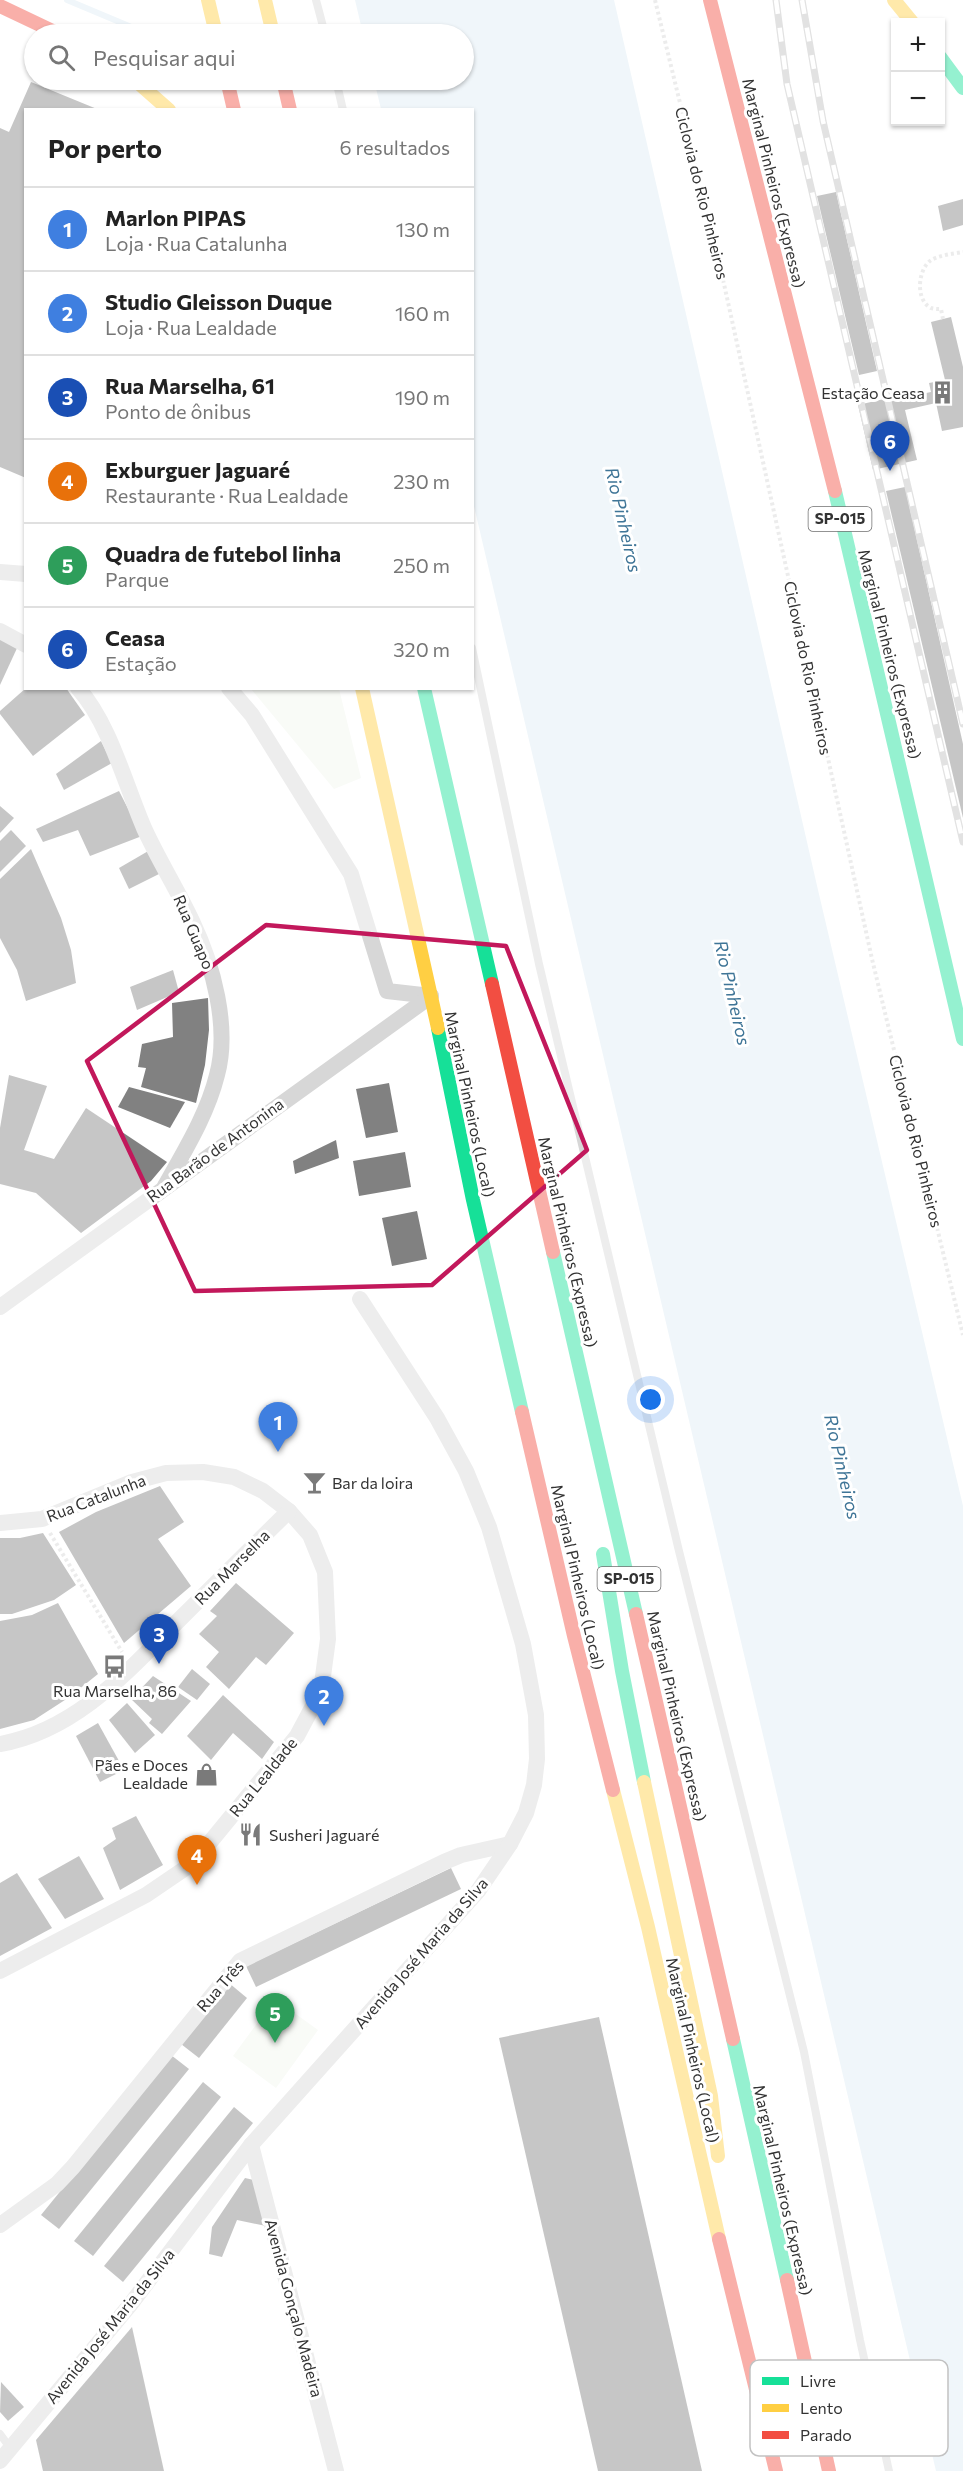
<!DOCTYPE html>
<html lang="pt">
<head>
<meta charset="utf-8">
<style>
  :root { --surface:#fff; --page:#f6f6f6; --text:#222; --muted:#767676; --line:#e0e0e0; --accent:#db2777 }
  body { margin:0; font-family:Commissioner,sans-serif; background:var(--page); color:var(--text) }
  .controls { position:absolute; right:18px; top:18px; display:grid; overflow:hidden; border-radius:0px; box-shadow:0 2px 4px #0004 }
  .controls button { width:54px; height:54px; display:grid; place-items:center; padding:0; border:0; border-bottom:2px solid var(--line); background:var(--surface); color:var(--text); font:30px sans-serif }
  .you { position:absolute; left:651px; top:1400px; width:21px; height:21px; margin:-15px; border:4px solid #fff; border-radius:50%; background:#1a73e8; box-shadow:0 0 0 9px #1a73e833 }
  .badge { display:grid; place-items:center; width:39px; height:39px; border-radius:50%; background:var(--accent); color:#fff; font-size:20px; font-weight:700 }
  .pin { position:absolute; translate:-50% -50px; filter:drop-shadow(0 2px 3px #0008) }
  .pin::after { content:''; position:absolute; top:32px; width:21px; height:18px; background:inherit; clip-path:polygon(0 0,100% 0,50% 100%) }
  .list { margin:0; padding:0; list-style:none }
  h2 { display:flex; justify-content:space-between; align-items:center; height:78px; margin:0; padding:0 24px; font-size:26px }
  h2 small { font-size:20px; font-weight:400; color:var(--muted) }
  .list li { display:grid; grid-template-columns:39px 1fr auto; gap:18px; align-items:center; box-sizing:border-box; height:84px; padding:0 24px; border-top:2px solid var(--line) }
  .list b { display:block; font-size:22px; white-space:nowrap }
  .list p { margin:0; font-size:20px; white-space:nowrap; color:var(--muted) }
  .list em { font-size:20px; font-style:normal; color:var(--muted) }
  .icon { flex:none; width:33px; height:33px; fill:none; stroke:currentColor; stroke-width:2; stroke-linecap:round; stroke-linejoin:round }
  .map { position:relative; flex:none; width:963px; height:2471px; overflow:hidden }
  .search { position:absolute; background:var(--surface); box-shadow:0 2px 4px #0004; left:24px; top:24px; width:450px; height:66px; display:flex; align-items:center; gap:15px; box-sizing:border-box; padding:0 21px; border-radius:33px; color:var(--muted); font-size:22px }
  .panel { position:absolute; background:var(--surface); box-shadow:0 2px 4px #0004; left:24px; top:108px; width:450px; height:582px; border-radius:0px }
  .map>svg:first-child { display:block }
</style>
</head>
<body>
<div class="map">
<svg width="963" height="2471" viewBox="0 0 963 2471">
  <rect width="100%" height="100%" fill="#fff"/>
  <g fill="#f1f5ed">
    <path d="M251 689H339L361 778 334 789Z"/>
    <path d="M275 1999 318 2030 276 2088 233 2056Z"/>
  </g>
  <path fill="#ddebf3" d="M355 0H614L818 890 963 1506V2471H936L473 502 472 110 381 109 374 80H464V34H363Z"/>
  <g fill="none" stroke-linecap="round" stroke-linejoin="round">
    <path stroke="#ddebf3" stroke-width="6" d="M67 0 148 34"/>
  </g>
  <g fill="#818181">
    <path d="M31 82 97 109 26 110V478L0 467V128L9 132Z"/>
    <path d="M836 192 877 371 859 375 817 196Z"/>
    <path d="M963 199V225L943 231 938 206Z"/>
    <path d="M951 317 963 367V427L942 431 936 403 905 410 917 460 873 470 858 405 901 395 902 398 931 392 929 383 945 380 931 322Z"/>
    <path d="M905 487 963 744V818L886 491Z"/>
    <path d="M0 636 18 646 0 685Z"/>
    <path d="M26 688H66L85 715 33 756 0 714V711Z"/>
    <path d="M101 741 112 763 64 790 56 774Z"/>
    <path d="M119 791 142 836 90 856 78 830 43 842 36 829Z"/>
    <path d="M0 806 14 818 0 833Z"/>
    <path d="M11 830 26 846 0 872V841Z"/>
    <path d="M31 849 61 918 71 950 76 983 26 1001 17 970 0 938V879Z"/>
    <path d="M150 850 161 873 129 889 119 868Z"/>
    <path d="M173 970 179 992 137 1010 130 987Z"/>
    <path d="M208 998 209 1030 205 1065 196 1103 141 1087 146 1068 138 1067 142 1044 173 1037 172 1003Z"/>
    <path d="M9 1075 47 1086 24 1150 54 1159 86 1108 167 1162 151 1181 81 1233 36 1193 0 1184V1128Z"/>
    <path d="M389 1083 398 1132 366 1138 356 1089Z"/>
    <path d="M129 1087 185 1102 170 1128 118 1107Z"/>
    <path d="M336 1140 339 1158 295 1174 293 1161Z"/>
    <path d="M405 1152 411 1187 359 1196 353 1161Z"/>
    <path d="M417 1211 427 1259 392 1266 382 1218Z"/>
    <path d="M160 1486 184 1522 158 1539 191 1586 124 1643 59 1532 96 1512Z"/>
    <path d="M43 1533 76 1585 54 1600 12 1614H0V1538H20Z"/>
    <path d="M236 1583 294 1633 266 1665 256 1657 229 1689 206 1667 219 1652 199 1634 217 1616 210 1611Z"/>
    <path d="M58 1603 98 1674 68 1698 34 1720 0 1729V1621L32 1615Z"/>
    <path d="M192 1669 210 1684 197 1700 178 1687Z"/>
    <path d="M153 1676 191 1701 162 1734 149 1723 152 1719 131 1699Z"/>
    <path d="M223 1695 274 1742 262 1759 233 1733 211 1760 187 1736Z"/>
    <path d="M127 1703 155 1735 135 1753 109 1720Z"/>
    <path d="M98 1723 124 1770 100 1782 76 1736Z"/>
    <path d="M136 1816 163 1865 120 1890 103 1848 116 1839 112 1828Z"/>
    <path d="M79 1856 104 1899 65 1919 38 1879Z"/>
    <path d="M451 1868 461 1889 256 1987 246 1966Z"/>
    <path d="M17 1873 52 1928 0 1956V1883Z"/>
    <path d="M229 1983 247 1998 199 2058 181 2044Z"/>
    <path d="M599 2017 702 2471H598L499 2038Z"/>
    <path d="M171 2055 189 2069 59 2229 41 2215Z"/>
    <path d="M203 2082 221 2097 93 2256 74 2241Z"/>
    <path d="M234 2107 253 2123 123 2282 104 2266Z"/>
    <path d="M245 2178 258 2181 266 2226 237 2220 222 2257 209 2254 212 2227Z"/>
    <path d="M132 2327 164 2471H43L36 2440Z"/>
    <path d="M1 2382 24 2407 8 2421 0 2412Z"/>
  </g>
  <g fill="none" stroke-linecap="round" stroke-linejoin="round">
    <g stroke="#d6d6d6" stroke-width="4" stroke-dasharray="3 3" stroke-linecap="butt">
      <path d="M655 0 724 284 872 959 963 1335"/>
      <path d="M943 319 941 309C937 309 934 309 931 308 915 300 918 270 930 261 938 255 953 254 963 252"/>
      <path d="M50 1533 122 1652"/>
    </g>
    <g stroke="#d7d7d7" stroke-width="8">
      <path d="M316 0 325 34"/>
      <path d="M336 80 343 110"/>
      <path d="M472 648 539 964 679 1551 804 2052 860 2340 889 2471"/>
      <path d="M0 2434 11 2449"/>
    </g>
    <g stroke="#d7d7d7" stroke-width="16">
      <path d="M0 572 26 574"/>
      <path d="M0 631 26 645"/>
      <path d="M78 688C110 724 125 784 144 828 158 859 177 889 192 921 213 965 230 1027 217 1075 207 1115 185 1150 165 1186"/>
      <path d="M229 688 252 715 351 874 387 991 431 996"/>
      <path d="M0 1307 431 996"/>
      <path d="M0 1523 42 1519 132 1482 166 1473 203 1472 234 1477 263 1491 289 1511 310 1535 325 1572 328 1639 321 1691 297 1736 193 1863 146 1895 0 1971"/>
      <path d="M0 1744C76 1731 129 1670 181 1618 217 1582 253 1546 289 1511"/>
      <path d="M251 2145 336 2471"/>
      <path d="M0 2225 57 2184 73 2167 240 1961 444 1862 461 1855 510 1844"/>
      <path d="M0 2461 130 2305 251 2145 478 1891 510 1844 526 1813 534 1785 537 1759 536 1715 523 1644 489 1527 466 1471 437 1418 360 1299"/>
    </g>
    <g stroke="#16e098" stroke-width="14">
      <path d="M940 57 963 88"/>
      <path d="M835 491 963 1039"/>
      <path d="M424 688 492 984"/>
      <path d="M438 1028 473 1200 522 1412"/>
      <path d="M553 1252 636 1614"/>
      <path d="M603 1554 622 1671 644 1782"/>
      <path d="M733 2039 787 2280"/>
    </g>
    <g stroke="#ffcf43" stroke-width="14">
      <path d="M208 0 216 34"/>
      <path d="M265 0 273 34"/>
      <path d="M894 0 912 22"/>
      <path d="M135 80 169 110"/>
      <path d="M362 688 438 1028"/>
      <path d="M644 1782 711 2096 718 2156"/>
      <path d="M613 1790 648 1927 719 2239"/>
    </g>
    <g stroke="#f24e42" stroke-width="14">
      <path d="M710 0 835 491"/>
      <path d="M0 6 59 34"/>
      <path d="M227 80 234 110"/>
      <path d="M283 80 290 110"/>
      <path d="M492 984 553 1252"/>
      <path d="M522 1412 574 1636 613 1790"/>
      <path d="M636 1614 733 2039"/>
      <path d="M719 2239 776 2471"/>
      <path d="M787 2280 829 2471"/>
    </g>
    <defs>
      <g id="rail">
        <path d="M776 0 787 84 963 842"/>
        <path d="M802 0 823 121 963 724"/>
      </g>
    </defs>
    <use href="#rail" stroke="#bebebe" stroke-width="7"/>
    <use href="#rail" stroke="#fff" stroke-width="4.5" stroke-dasharray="14" stroke-linecap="butt"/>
  </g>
  <path d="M0 0H963V2471H0ZM266 925 506 946 587 1150 432 1285 195 1291 87 1061Z" fill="#fff" fill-opacity=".55" fill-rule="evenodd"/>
  <path fill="none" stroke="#c2185b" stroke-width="4.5" stroke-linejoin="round" d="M266 925 506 946 587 1150 432 1285 195 1291 87 1061Z"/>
  <defs>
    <symbol id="building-bare" viewBox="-9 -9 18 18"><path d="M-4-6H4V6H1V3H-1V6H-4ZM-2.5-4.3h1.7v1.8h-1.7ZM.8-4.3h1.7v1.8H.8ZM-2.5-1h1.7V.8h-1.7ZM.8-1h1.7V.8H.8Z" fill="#7a7a7a" stroke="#fff" stroke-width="2.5" paint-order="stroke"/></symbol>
    <symbol id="bar-bare" viewBox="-9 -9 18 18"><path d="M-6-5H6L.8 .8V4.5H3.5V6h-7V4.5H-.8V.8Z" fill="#7a7a7a" stroke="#fff" stroke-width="2.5" paint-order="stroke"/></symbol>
    <symbol id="bus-bare" viewBox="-9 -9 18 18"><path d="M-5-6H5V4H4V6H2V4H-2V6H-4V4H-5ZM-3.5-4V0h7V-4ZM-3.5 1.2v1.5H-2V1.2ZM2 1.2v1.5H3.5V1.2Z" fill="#7a7a7a" stroke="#fff" stroke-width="2.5" paint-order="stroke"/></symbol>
    <symbol id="shop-bare" viewBox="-9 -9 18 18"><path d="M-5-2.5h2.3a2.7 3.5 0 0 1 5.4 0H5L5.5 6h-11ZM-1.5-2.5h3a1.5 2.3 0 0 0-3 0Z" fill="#7a7a7a" stroke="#fff" stroke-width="2.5" paint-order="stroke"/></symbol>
    <symbol id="restaurant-bare" viewBox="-9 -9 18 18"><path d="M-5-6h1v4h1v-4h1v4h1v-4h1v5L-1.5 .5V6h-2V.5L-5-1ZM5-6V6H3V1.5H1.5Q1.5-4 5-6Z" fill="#7a7a7a" stroke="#fff" stroke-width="2.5" paint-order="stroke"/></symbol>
  </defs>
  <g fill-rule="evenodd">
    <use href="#building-bare" x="926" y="376" width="33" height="33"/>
    <use href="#bar-bare" x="298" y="1466" width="33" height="33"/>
    <use href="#bus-bare" x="98" y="1650" width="33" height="33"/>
    <use href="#shop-bare" x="190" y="1758" width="33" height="33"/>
    <use href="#restaurant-bare" x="234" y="1818" width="33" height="33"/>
  </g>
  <g text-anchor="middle" stroke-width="6" stroke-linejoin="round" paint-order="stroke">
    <g fill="#fff" stroke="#707070" stroke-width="1.5">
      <rect x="808.5" y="507" width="63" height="24" rx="4.5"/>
      <rect x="597.5" y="1567" width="63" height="24" rx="4.5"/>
    </g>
    <g font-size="15" font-weight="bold" fill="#333">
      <text x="840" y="524">SP-015</text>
      <text x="629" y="1584">SP-015</text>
    </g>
    <g font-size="16" fill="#333" stroke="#fff">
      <text transform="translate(774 183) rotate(76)" y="6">Marginal Pinheiros (Expressa)</text>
      <text transform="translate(702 193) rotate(76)" y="6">Ciclovia do Rio Pinheiros</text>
      <text transform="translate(890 654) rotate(76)" y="6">Marginal Pinheiros (Expressa)</text>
      <text transform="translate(808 668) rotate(78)" y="6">Ciclovia do Rio Pinheiros</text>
      <text transform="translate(194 932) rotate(67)" y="6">Rua Guapo</text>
      <text transform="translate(470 1104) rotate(78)" y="6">Marginal Pinheiros (Local)</text>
      <text transform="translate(916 1141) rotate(76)" y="6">Ciclovia do Rio Pinheiros</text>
      <text transform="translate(215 1150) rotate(-36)" y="6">Rua Barão de Antonina</text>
      <text transform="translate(568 1242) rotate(77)" y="6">Marginal Pinheiros (Expressa)</text>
      <text transform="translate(96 1498) rotate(-21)" y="6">Rua Catalunha</text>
      <text transform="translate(232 1567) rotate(-45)" y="6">Rua Marselha</text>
      <text transform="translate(578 1577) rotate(77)" y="6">Marginal Pinheiros (Local)</text>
      <text transform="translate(677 1716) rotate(77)" y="6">Marginal Pinheiros (Expressa)</text>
      <text transform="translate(263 1777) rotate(-51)" y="6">Rua Lealdade</text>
      <text transform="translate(421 1953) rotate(-49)" y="6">Avenida José Maria da Silva</text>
      <text transform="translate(220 1986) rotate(-49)" y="6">Rua Três</text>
      <text transform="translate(693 2050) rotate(77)" y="6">Marginal Pinheiros (Local)</text>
      <text transform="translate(783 2190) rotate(77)" y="6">Marginal Pinheiros (Expressa)</text>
      <text transform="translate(294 2308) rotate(75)" y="6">Avenida Gonçalo Madeira</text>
      <text transform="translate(110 2326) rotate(-51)" y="6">Avenida José Maria da Silva</text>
    </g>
    <g font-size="16" fill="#333" stroke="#fff" text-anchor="end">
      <text x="925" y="399">Estação Ceasa</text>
      <text x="332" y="1489" text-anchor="start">Bar da loira</text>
      <text x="115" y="1697" text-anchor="middle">Rua Marselha, 86</text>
      <text x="188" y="1771">Pães e Doces<tspan x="188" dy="18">Lealdade</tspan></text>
      <text x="269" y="1841" text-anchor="start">Susheri Jaguaré</text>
    </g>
    <g font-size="18" font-style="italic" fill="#3f7597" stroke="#fff">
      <text transform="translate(623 520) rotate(77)" y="6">Rio Pinheiros</text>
      <text transform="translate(732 993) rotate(77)" y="6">Rio Pinheiros</text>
      <text transform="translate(842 1467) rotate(77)" y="6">Rio Pinheiros</text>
    </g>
  </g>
  <rect x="750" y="2360" width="198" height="96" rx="9" fill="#fff" stroke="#c2c2c2" stroke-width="1.5"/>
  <rect x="762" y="2377" width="27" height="8" fill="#16e098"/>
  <rect x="762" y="2404" width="27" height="8" fill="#ffcf43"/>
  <rect x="762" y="2431" width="27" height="8" fill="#f24e42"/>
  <g font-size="16" fill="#333">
    <text x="800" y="2387">Livre</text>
    <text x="800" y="2414">Lento</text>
    <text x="800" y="2441">Parado</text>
  </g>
</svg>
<div class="controls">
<button>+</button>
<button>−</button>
</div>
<div class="you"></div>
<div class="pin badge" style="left:278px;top:1452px;background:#3f7fe0">1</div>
<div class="pin badge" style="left:324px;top:1726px;background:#3f7fe0">2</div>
<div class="pin badge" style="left:159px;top:1664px;background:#1a4fb4">3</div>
<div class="pin badge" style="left:197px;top:1885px;background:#e8710a">4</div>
<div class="pin badge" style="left:275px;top:2043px;background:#2e9e5b">5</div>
<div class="pin badge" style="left:890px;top:471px;background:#1a4fb4">6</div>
<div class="search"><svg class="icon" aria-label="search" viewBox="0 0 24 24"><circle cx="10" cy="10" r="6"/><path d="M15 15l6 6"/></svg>Pesquisar aqui</div>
<section class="panel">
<h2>Por perto<small>6 resultados</small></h2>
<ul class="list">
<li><span class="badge" style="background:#3f7fe0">1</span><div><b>Marlon PIPAS</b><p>Loja · Rua Catalunha</p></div><em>130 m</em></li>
<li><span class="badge" style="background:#3f7fe0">2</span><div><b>Studio Gleisson Duque</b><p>Loja · Rua Lealdade</p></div><em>160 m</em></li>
<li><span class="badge" style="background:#1a4fb4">3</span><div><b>Rua Marselha, 61</b><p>Ponto de ônibus</p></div><em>190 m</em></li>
<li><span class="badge" style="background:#e8710a">4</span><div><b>Exburguer Jaguaré</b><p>Restaurante · Rua Lealdade</p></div><em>230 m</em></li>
<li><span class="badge" style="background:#2e9e5b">5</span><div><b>Quadra de futebol linha</b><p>Parque</p></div><em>250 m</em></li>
<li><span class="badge" style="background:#1a4fb4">6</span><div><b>Ceasa</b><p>Estação</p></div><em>320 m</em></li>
</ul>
</section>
</div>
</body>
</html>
